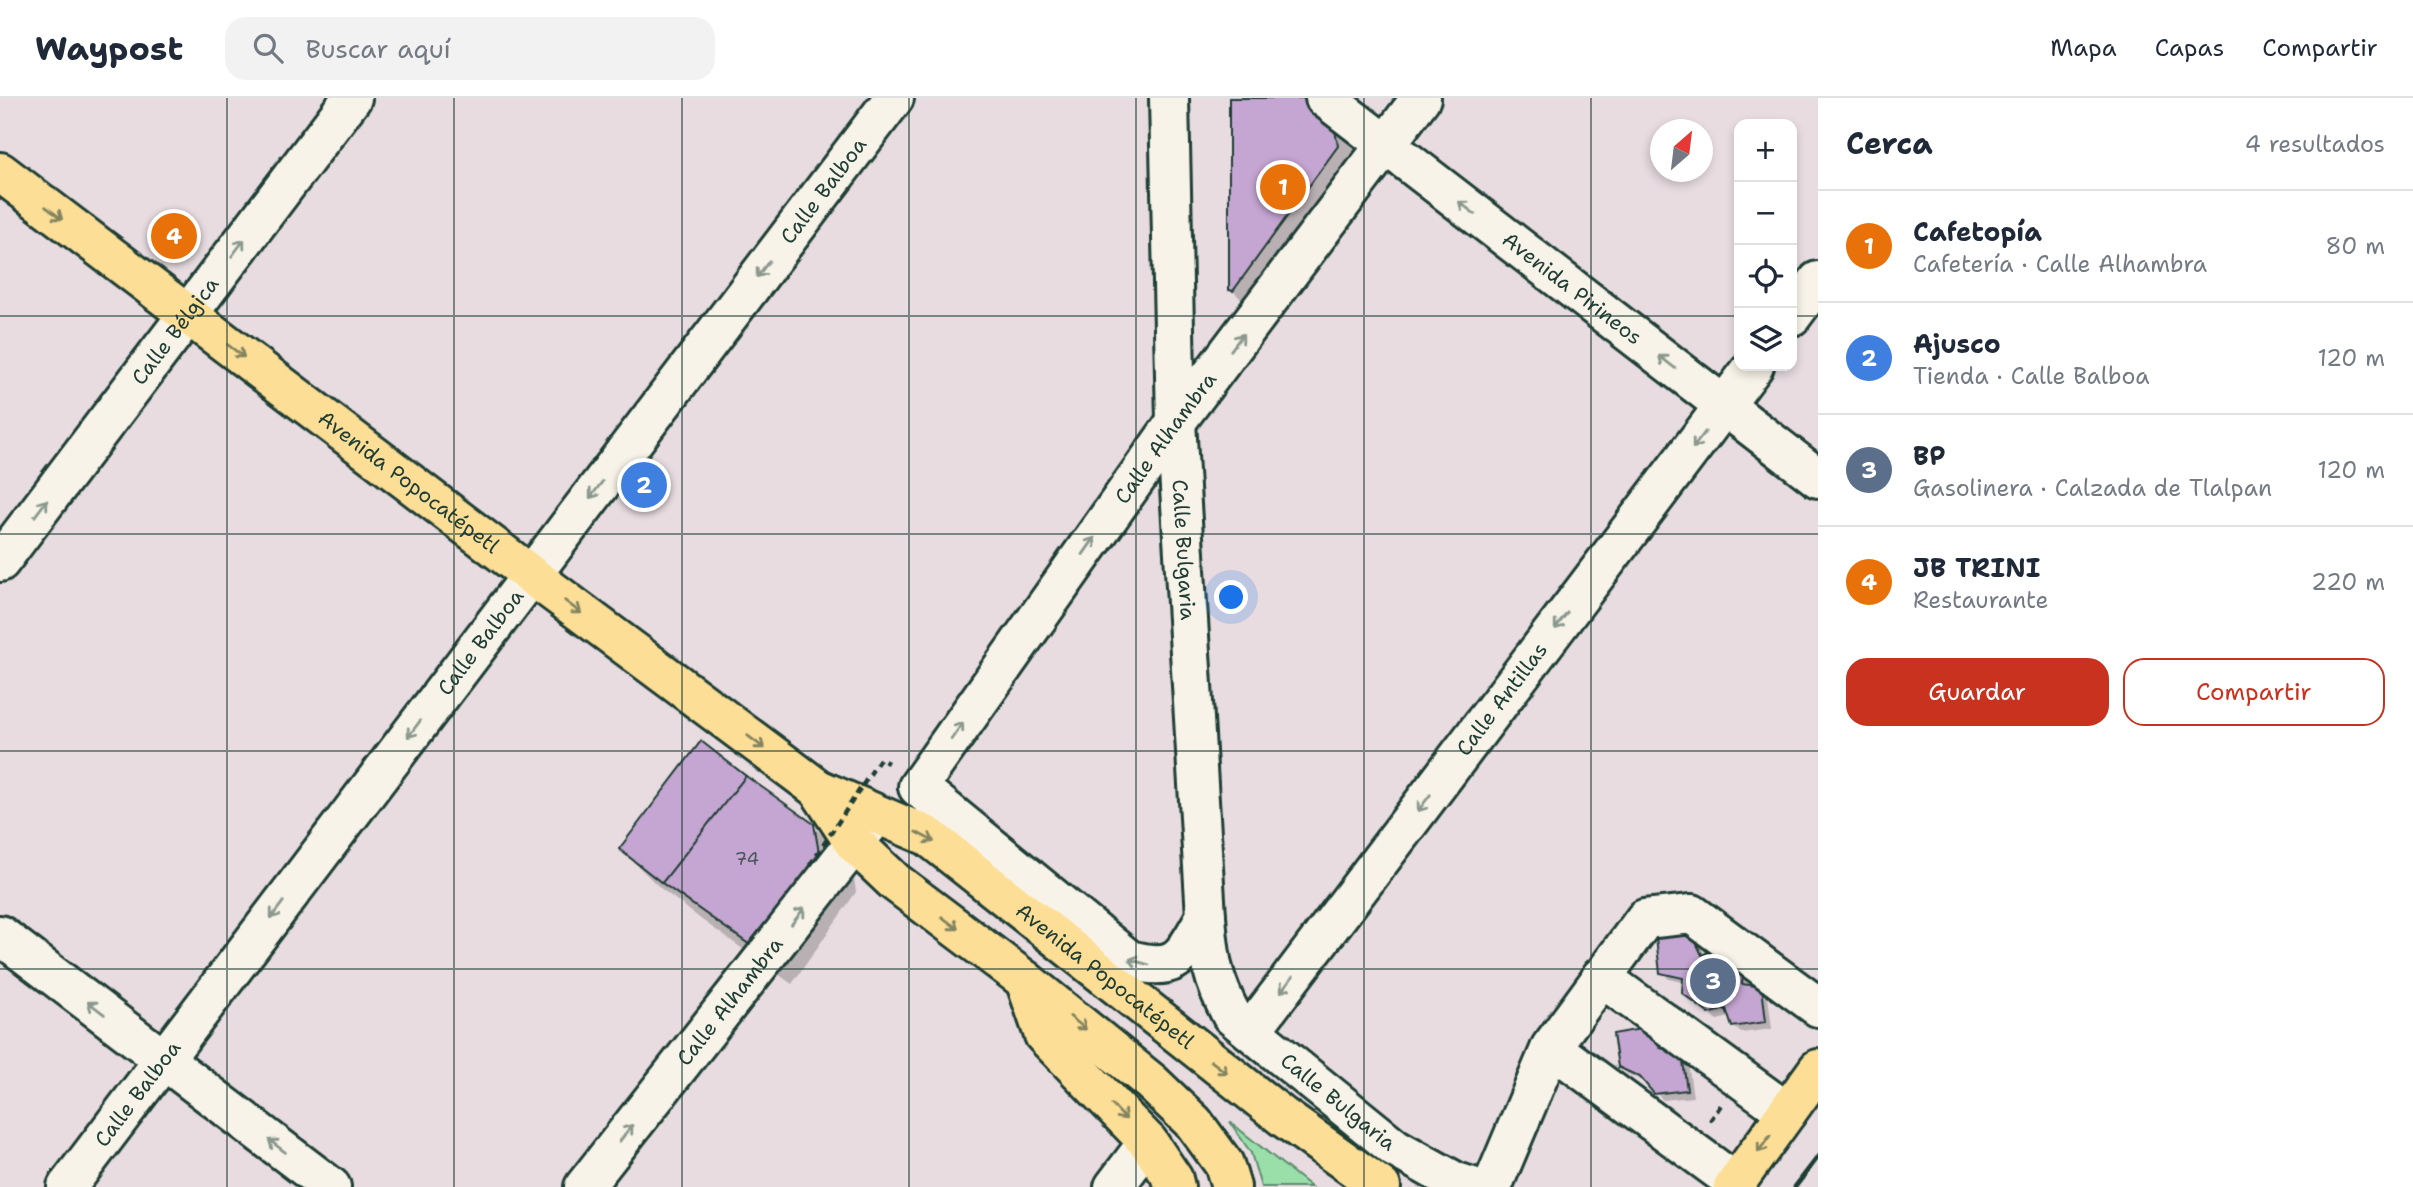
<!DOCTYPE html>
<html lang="es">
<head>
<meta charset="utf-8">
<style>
  :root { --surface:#fff; --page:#f2f2f3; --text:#1f2937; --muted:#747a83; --line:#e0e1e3; --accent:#c8321e }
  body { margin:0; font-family:"Shantell Sans",sans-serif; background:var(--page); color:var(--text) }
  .controls { position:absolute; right:21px; top:21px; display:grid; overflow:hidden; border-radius:14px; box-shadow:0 4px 10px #0003 }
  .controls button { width:63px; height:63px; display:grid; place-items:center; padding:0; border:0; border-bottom:2px solid var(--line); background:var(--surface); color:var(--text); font:35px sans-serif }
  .compass { position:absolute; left:1650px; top:21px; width:63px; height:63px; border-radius:50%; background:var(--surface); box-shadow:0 4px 10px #0003; rotate:28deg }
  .you { position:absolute; left:1232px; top:500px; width:24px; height:24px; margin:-18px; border:5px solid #fff; border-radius:50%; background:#1a73e8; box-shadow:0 0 0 10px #1a73e833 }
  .badge { display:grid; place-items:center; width:46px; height:46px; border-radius:50%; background:var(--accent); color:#fff; font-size:23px; font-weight:700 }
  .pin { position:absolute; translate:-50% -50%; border:4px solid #fff; box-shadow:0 2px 7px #0006 }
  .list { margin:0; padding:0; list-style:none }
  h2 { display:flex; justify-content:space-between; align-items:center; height:91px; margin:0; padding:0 28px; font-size:30px }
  h2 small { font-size:23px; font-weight:400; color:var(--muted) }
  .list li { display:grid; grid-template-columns:46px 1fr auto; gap:21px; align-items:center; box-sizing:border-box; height:112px; padding:0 28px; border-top:2px solid var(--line) }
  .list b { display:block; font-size:26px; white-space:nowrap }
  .list p { margin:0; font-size:23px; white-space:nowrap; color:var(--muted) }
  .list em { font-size:23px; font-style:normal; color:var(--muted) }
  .actions { display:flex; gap:14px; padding:21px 28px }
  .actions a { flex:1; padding:16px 0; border:2px solid var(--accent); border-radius:21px; text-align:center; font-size:24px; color:var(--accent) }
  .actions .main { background:var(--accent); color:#fff }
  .icon { flex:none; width:38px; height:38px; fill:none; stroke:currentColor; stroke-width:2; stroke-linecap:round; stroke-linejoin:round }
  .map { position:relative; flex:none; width:1818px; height:1089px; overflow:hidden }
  header { display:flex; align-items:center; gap:42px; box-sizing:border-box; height:98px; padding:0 35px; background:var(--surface); border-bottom:2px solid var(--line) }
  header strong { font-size:33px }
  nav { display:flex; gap:38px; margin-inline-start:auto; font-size:24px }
  .search { width:490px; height:63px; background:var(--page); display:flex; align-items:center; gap:18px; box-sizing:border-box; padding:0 24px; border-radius:21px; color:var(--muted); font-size:26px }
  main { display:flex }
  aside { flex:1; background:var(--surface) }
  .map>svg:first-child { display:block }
</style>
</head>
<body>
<header>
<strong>Waypost</strong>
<div class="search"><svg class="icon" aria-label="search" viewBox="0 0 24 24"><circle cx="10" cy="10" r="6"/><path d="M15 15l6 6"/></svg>Buscar aquí</div>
<nav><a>Mapa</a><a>Capas</a><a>Compartir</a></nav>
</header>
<main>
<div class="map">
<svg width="1818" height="1089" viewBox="0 0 1818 1089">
  <rect width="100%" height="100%" fill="#e8dce1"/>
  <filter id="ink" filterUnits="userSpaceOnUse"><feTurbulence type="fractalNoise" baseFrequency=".0143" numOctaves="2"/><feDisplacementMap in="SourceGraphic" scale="14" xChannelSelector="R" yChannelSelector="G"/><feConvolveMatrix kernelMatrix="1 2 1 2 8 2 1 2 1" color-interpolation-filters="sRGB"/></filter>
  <g filter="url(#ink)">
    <path fill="#9adeaa" stroke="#5c8e6f" stroke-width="2" d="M1230 1024 1311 1089H1261L1251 1055Z"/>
    <g fill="#0003">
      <path d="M1230 0H1301L1332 23 1370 62 1269 229 1231 191Z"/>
      <path d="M813 728 852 766 856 794 792 886 702 822 659 789 621 751Z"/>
      <path d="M1691 838 1699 845 1705 857 1750 879 1749 889 1761 891 1768 898 1772 931 1741 935 1733 928 1730 919 1717 922 1692 902 1685 885 1669 881 1662 874Z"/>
      <path d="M1653 940 1662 952 1681 958 1688 965 1693 999 1663 1002 1647 985 1627 976 1619 968Z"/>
    </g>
    <g fill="#c5a5d1" stroke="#1f3d34" stroke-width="2">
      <path d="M1229 0H1304L1333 22 1338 48 1233 193 1229 192Z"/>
      <path d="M701 643 746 678 662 785 619 751Z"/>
      <path d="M746 678 814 726 819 755 753 849 662 785Z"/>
      <path d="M1692 836 1702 857 1717 850 1744 870 1742 886 1762 889 1766 924 1732 929 1726 911 1709 916 1682 895 1683 880 1660 875 1656 840Z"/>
      <path d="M1646 930 1660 950 1682 956 1687 992 1654 996 1640 979 1618 969 1613 936Z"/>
    </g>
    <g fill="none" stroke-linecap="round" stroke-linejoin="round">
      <defs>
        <g id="minor">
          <path id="s1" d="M1169 0 1176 324 1206 818C1209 860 1212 881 1232 918L1395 1050 1456 1084 1472 1089"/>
          <path id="s2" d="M1325 0 1818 380"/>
          <path d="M1792 218 1818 183"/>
          <path id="s3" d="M0 464 352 0"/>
          <path id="s4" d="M1206 818C1182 858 1180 875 1129 862L918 689 1176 324 1421 0"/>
          <path d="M0 837 331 1089"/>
          <path d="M1601 879 1787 1014"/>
          <path id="s5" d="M1251 933 1754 268"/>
          <path d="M1551 949 1736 1085"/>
          <path id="s6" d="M67 1089 894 0"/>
          <path id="s7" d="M584 1089 875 719"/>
          <path d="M1114 1089 1148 1044"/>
          <path d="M1492 1089 1551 949 1645 821 1692 816 1818 909"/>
        </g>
        <g id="major">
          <path id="s8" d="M0 74 531 477 818 691 928 738 1283 1019 1381 1089"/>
          <path d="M818 691 854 745 895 784 1025 882 1151 984 1194 1025 1224 1066 1231 1089"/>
        </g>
        <g id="highway">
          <path d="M1025 882 1044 937 1148 1044 1173 1081 1175 1089"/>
          <path d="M1733 1089 1818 971"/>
        </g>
      </defs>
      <use href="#minor" stroke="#1f3d34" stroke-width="44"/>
      <use href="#major" stroke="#1f3d34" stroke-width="44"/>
      <use href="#highway" stroke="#1f3d34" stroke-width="44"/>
      <path stroke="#1f3d34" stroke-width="4.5" stroke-dasharray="7 5" stroke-linecap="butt" d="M1710 1023 1721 1007"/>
      <use href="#minor" stroke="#f7f3e8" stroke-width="38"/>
      <use href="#major" stroke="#fdde96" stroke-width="38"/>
      <use href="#highway" stroke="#fdde96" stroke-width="38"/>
      <path stroke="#1f3d34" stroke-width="5" d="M1795 1089 1818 1059"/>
      <path stroke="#1f3d34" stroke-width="4.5" stroke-dasharray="7 5" stroke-linecap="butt" d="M810 767 880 661 888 665"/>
    </g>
    <defs><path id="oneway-shaft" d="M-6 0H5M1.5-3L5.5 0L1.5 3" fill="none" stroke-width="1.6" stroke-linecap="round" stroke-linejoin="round" transform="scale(1.75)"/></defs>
    <g stroke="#8b988e">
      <use href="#oneway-shaft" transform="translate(1467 110) rotate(-142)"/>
      <use href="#oneway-shaft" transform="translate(238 150) rotate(-53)"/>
      <use href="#oneway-shaft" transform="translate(763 171) rotate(127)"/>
      <use href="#oneway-shaft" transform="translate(1237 244) rotate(-53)"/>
      <use href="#oneway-shaft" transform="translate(1667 264) rotate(-142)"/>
      <use href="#oneway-shaft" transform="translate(1699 342) rotate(127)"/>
      <use href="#oneway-shaft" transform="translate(596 392) rotate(127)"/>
      <use href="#oneway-shaft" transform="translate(41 410) rotate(-53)"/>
      <use href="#oneway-shaft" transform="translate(1089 448) rotate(-55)"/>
      <use href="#oneway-shaft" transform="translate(1561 523) rotate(127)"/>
      <use href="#oneway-shaft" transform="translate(414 631) rotate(127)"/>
      <use href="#oneway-shaft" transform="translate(957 633) rotate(-55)"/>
      <use href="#oneway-shaft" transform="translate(1424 705) rotate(127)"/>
      <use href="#oneway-shaft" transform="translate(277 812) rotate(127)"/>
      <use href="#oneway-shaft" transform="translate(798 818) rotate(-52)"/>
      <use href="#oneway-shaft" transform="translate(1139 864) rotate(-164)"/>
      <use href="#oneway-shaft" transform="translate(1287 886) rotate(127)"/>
      <use href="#oneway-shaft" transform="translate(96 910) rotate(-143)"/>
      <use href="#oneway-shaft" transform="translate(626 1035) rotate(-52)"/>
      <use href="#oneway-shaft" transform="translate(277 1048) rotate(-143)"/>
    </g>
    <g stroke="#838560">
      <use href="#oneway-shaft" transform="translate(54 115) rotate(37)"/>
      <use href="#oneway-shaft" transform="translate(236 253) rotate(37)"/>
      <use href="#oneway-shaft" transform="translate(573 509) rotate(37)"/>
      <use href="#oneway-shaft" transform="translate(756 644) rotate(37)"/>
      <use href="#oneway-shaft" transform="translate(925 739) rotate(28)"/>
      <use href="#oneway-shaft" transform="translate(950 825) rotate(37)"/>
      <use href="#oneway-shaft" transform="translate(1078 925) rotate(39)"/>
      <use href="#oneway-shaft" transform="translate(1219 969) rotate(38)"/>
      <use href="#oneway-shaft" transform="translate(1119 1014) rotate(46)"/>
      <use href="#oneway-shaft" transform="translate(1764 1046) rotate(126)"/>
    </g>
  </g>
  <path fill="none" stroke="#1f3d34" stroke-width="2" stroke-opacity="0.55" d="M227 0V1089M454 0V1089M682 0V1089M909 0V1089M1136 0V1089M1364 0V1089M1591 0V1089M0 218H1739M1792 218H1818M0 436H1818M0 653H1818M0 871H1818"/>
  <g text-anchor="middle" stroke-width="6" stroke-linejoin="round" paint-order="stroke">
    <g font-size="18" fill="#48575b">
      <text x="747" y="767">74</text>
    </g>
    <g font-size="21" fill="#1f3d34" stroke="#f7f3e8">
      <text dy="7" stroke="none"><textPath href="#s6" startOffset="1251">Calle Balboa</textPath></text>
      <text dy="7" stroke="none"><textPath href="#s2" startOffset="312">Avenida Pirineos</textPath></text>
      <text dy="7" stroke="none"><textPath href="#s3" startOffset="290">Calle Bélgica</textPath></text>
      <text dy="7" stroke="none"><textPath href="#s4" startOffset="802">Calle Alhambra</textPath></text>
      <text dy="7" stroke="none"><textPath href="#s8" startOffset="513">Avenida Popocatépetl</textPath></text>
      <text dy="7" stroke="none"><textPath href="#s1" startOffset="452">Calle Bulgaria</textPath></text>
      <text dy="7" stroke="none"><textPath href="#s6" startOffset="684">Calle Balboa</textPath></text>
      <text dy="7" stroke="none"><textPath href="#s5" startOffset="416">Calle Antillas</textPath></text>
      <text dy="7" stroke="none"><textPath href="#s8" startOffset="1370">Avenida Popocatépetl</textPath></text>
      <text dy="7" stroke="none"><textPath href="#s7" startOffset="236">Calle Alhambra</textPath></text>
      <text dy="7" stroke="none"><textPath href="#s6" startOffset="117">Calle Balboa</textPath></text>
      <text dy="7" stroke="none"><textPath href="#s1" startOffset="1060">Calle Bulgaria</textPath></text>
    </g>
  </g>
</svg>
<div class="controls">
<button>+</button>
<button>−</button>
<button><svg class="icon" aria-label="locate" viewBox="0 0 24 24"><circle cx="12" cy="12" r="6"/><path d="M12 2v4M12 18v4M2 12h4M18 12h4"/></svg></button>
<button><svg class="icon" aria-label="layers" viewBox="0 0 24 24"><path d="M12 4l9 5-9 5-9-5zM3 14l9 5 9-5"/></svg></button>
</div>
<svg class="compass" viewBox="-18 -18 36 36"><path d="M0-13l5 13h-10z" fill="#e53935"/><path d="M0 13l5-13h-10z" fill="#747a83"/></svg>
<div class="you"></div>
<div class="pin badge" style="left:1283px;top:89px;background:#e8710a">1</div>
<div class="pin badge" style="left:644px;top:387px;background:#3f7fe0">2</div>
<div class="pin badge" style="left:1713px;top:883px;background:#5c6f8a">3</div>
<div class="pin badge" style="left:174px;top:138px;background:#e8710a">4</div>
</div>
<aside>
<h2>Cerca<small>4 resultados</small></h2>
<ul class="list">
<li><span class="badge" style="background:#e8710a">1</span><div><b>Cafetopía</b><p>Cafetería · Calle Alhambra</p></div><em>80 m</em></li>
<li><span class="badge" style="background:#3f7fe0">2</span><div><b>Ajusco</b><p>Tienda · Calle Balboa</p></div><em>120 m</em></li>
<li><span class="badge" style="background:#5c6f8a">3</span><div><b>BP</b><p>Gasolinera · Calzada de Tlalpan</p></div><em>120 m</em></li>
<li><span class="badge" style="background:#e8710a">4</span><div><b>JB TRINI</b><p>Restaurante</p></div><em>220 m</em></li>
</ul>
<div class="actions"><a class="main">Guardar</a><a>Compartir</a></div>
</aside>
</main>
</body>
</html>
